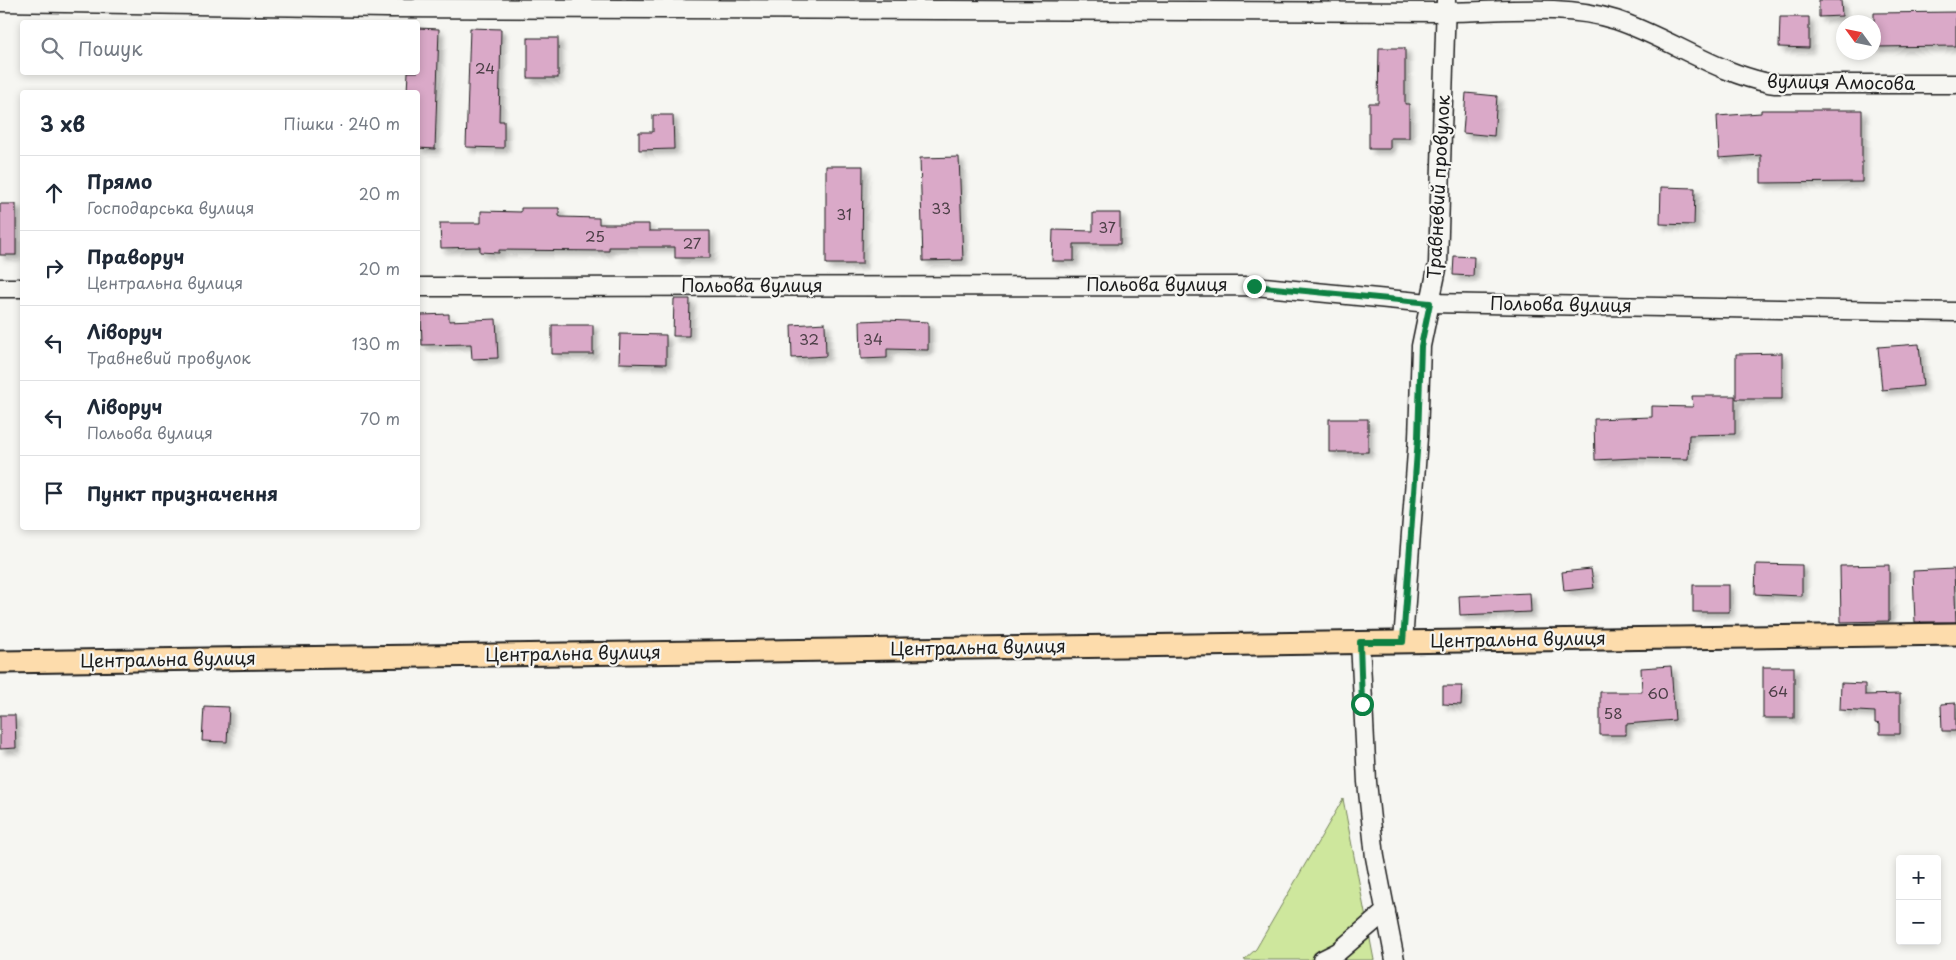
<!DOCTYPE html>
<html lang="uk">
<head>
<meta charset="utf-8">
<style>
  :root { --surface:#fff; --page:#f6f6f7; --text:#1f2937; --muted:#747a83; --line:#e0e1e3 }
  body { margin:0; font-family:"Playpen Sans",sans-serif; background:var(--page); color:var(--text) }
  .controls { position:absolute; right:15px; bottom:15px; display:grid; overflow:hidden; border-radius:5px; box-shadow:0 2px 8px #0003 }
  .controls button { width:45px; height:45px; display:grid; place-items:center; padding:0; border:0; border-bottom:1px solid var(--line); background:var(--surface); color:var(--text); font:25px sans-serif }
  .compass { position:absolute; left:1836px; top:15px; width:45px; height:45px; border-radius:50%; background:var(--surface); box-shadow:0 2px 8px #0003; rotate:303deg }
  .stop { position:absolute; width:15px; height:15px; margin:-11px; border:4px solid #0b8043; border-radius:50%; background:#fff }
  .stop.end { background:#0b8043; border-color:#fff; box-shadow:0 1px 5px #0008 }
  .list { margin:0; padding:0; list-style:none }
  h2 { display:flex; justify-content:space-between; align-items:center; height:65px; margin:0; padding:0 20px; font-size:21px }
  h2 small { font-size:16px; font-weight:400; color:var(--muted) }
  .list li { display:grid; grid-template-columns:32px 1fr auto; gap:15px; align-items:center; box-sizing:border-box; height:75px; padding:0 20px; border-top:1px solid var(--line) }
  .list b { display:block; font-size:19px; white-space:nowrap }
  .list p { margin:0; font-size:16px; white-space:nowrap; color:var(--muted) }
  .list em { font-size:16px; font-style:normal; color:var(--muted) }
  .icon { flex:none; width:28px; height:28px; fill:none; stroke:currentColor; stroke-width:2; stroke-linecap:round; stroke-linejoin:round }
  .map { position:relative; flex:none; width:1956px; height:960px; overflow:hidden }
  .search { position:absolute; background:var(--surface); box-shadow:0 2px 8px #0003; left:20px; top:20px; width:400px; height:55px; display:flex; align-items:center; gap:12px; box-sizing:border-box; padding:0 18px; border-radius:5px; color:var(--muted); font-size:19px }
  .panel { position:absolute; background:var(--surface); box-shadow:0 2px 8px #0003; left:20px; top:90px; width:400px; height:440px; border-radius:5px }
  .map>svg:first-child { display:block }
</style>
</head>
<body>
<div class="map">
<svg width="1956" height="960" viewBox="0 0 1956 960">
  <defs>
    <filter id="shadow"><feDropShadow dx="4.5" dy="4.5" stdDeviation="2.5" flood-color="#0004"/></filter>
  </defs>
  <rect width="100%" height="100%" fill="#f6f6f2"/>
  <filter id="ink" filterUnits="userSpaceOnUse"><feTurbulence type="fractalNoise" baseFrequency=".02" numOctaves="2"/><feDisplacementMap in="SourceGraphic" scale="10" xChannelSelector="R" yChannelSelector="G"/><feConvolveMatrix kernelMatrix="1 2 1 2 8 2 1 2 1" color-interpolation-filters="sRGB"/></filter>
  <g filter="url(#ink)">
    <path fill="#cee79d" stroke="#75825c" d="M1343 799 1374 960H1244L1256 949Z"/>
    <g fill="#daa9c8" stroke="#1c1c1c" filter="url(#shadow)">
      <path d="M1819 0H1841L1842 16 1819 17Z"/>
      <path d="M1956 12V46L1874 47V13Z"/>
      <path d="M1780 17H1809V48L1779 47Z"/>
      <path d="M418 28 439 29 435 149 418 148V92H407L408 72H418Z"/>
      <path d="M470 28 501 29 499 121H504V148L466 147Z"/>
      <rect x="528" y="38" width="30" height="40"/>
      <path d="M1379 48H1405V104H1409V138H1390V149H1369V103H1378Z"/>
      <path d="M1466 93 1497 96 1494 136 1463 133Z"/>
      <path d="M1761 110H1862V182L1761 183V155L1719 158 1717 116 1761 113Z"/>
      <path d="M653 115H673L674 149 639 150V132H653Z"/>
      <path d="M959 157 963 260 923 261 920 158Z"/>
      <path d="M826 166H863L862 264H826Z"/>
      <path d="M1661 187 1695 188 1694 225 1660 224Z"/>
      <rect x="0" y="204" width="16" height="51"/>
      <path d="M521 208H559V216L561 217 599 218V224H649V231H710V258H675V247H609V251L499 250V253L480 252V247L441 248 440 223H481V211L521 212Z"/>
      <path d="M1093 213H1120V244H1074V261H1052L1053 230 1093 231Z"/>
      <path d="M1454 256 1474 257 1473 276 1453 275Z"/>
      <path d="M674 299H690L689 336H673Z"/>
      <path d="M449 314V321L496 319 498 358 472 359 471 344 422 345 421 315Z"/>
      <path d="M886 320 928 322V350L887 349V358L861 359 860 321Z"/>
      <path d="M825 323 826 356 792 358 791 325Z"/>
      <rect x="552" y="325" width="41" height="29"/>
      <path d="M620 334 666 335V364L619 363Z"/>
      <path d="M1919 344 1923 386 1882 390 1878 347Z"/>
      <path d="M1782 353V399H1736V354Z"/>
      <path d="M1692 396H1735V434L1689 435 1688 459 1635 458 1595 460 1594 419 1652 417V406L1693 407Z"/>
      <rect x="1329" y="419" width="39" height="33"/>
      <path d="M1756 564 1802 565V596L1755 594Z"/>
      <path d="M1889 565V621L1841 622 1840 566Z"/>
      <path d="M1591 569 1594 588 1564 591 1562 572Z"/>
      <path d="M1954 569 1956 622H1915L1913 571Z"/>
      <rect x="1693" y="585" width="36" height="27"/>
      <path d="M1530 593 1531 612 1460 615 1459 596Z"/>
      <path d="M1671 666 1675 720 1626 724V735H1600V692H1642L1641 668Z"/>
      <rect x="1763" y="667" width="31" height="51"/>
      <path d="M1841 683 1865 684V695L1900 694V734H1880V724L1875 723V712L1840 710Z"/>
      <path d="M1443 686H1462L1461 705 1443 704Z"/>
      <path d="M1956 703V731H1942L1941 704Z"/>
      <path d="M204 706 229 707 227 742 202 741Z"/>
      <path d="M0 715H15L16 748 0 749Z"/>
    </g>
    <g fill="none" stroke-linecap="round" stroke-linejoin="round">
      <defs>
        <g id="minor">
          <path d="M0 2 387 8 1446 12C1501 12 1563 3 1616 20 1670 38 1717 74 1774 84H1956"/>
          <path d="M418 287 1254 286 1429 303 1956 312"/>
          <path d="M0 288H22"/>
          <path d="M1360 641 1367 782 1375 857 1395 960"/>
          <path d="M1403 642 1418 438 1421 346 1438 264 1446 0"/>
          <path d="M1322 960 1338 952 1386 911"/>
        </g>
        <path id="major" d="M0 662 1956 634"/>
      </defs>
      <use href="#minor" stroke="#1c1c1c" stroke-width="21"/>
      <use href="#major" stroke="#1c1c1c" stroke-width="25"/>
      <use href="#minor" stroke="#f6f6f2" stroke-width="18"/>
      <use href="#major" stroke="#fddcac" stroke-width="21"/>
    </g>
  </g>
  <g fill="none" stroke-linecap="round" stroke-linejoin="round" filter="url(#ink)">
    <path stroke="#0b8043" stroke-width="6" d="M1254 286 1430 303 1421 346 1418 438 1403 642H1360L1362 704"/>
  </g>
  <g text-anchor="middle" stroke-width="4.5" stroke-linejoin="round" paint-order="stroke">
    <g font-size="15" fill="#4c3f47">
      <text x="485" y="74">24</text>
      <text x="941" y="214">33</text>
      <text x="844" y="220">31</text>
      <text x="1107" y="233">37</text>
      <text x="595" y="242">25</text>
      <text x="692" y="249">27</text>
      <text x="809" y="345">32</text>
      <text x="873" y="345">34</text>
      <text x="1778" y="697">64</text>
      <text x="1658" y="699">60</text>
      <text x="1613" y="719">58</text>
    </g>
    <g font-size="18" fill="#1c1c1c" stroke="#f6f6f2">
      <text transform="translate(1841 83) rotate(1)" y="6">вулиця Амосова</text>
      <text transform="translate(1439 187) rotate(-87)" y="6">Травневий провулок</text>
      <text x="1157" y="291">Польова вулиця</text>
      <text x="752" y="292">Польова вулиця</text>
      <text transform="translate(1561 305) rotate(1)" y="6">Польова вулиця</text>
      <text transform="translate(1518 640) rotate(-1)" y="6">Центральна вулиця</text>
      <text transform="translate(978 648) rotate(-1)" y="6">Центральна вулиця</text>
      <text transform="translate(573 654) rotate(-1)" y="6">Центральна вулиця</text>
      <text transform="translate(168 660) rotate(-1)" y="6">Центральна вулиця</text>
    </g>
  </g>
</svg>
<div class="controls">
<button>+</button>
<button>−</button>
</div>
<svg class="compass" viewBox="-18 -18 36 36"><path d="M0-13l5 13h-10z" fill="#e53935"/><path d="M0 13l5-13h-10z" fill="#747a83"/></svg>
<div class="stop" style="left:1362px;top:704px"></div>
<div class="stop end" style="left:1254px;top:286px"></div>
<div class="search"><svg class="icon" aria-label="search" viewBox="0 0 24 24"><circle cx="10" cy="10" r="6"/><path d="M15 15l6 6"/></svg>Пошук</div>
<section class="panel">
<h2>3 хв<small>Пішки · 240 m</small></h2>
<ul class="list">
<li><svg class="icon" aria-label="ahead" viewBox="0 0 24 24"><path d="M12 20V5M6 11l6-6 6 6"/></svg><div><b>Прямо</b><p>Господарська вулиця</p></div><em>20 m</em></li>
<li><svg class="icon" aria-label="right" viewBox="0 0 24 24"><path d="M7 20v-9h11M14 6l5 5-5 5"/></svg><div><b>Праворуч</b><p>Центральна вулиця</p></div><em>20 m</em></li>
<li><svg class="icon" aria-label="left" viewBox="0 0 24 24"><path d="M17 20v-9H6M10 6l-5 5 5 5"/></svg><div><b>Ліворуч</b><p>Травневий провулок</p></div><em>130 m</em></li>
<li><svg class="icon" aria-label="left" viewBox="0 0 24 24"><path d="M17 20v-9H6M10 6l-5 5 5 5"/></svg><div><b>Ліворуч</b><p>Польова вулиця</p></div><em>70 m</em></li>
<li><svg class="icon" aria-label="arrive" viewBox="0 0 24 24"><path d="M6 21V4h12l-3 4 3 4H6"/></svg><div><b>Пункт призначення</b></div></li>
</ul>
</section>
</div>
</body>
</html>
